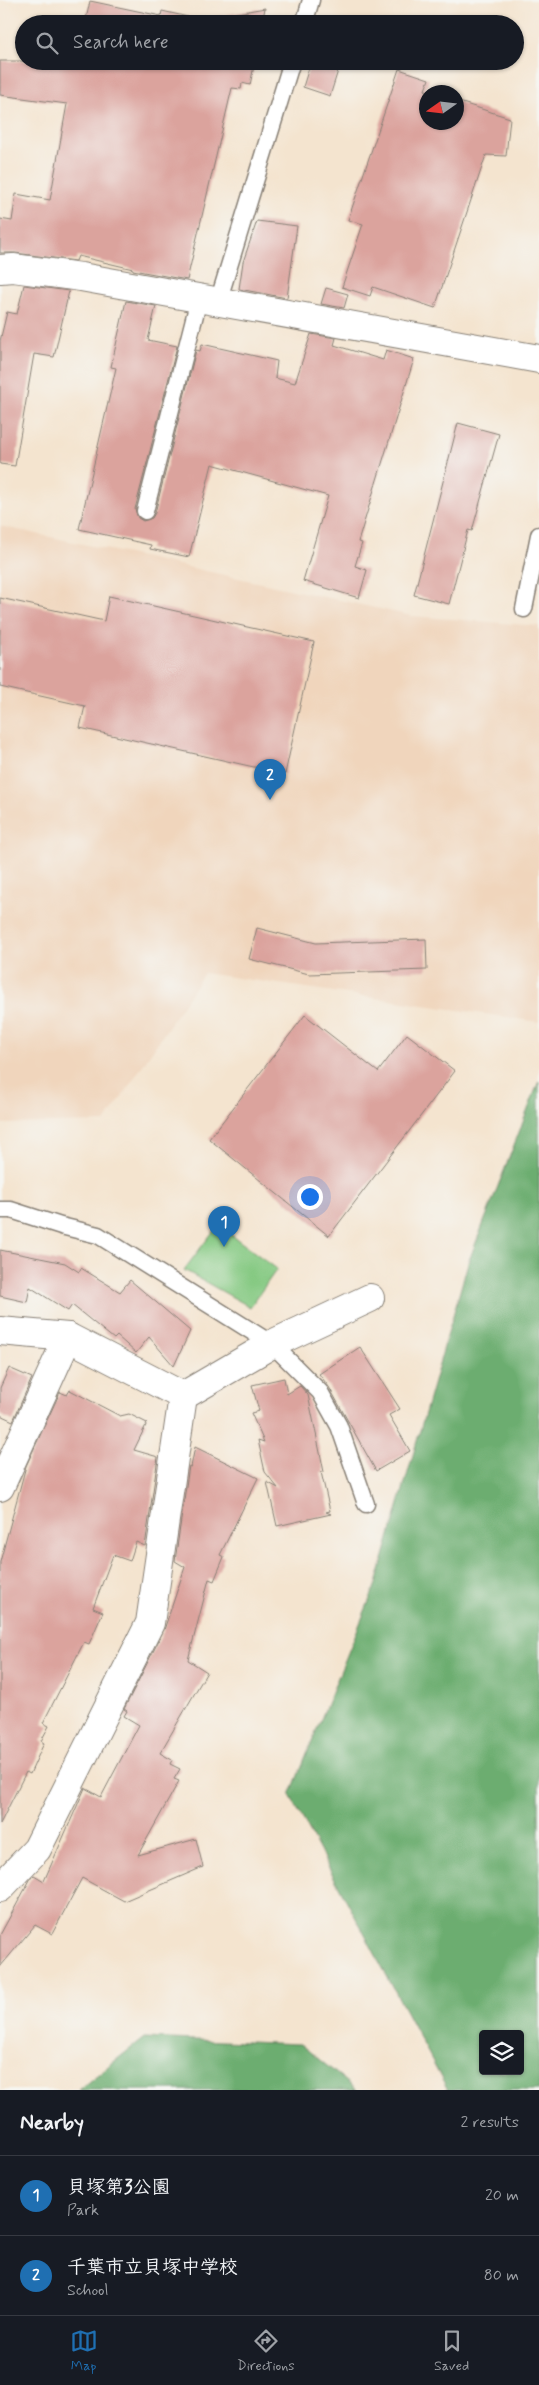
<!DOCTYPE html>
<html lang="en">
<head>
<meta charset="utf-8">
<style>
  :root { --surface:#171b24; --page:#242831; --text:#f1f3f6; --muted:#9ea1a6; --line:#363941; --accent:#1f6fb2 }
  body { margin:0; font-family:Mynerve,"Klee One",sans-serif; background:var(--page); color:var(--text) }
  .controls { position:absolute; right:15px; bottom:15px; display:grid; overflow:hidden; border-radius:5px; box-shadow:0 1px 4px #0004 }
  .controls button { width:45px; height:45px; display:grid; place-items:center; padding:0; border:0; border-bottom:1px solid var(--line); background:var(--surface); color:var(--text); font:25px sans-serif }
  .compass { position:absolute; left:419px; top:85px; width:45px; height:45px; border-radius:50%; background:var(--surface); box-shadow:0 1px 4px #0004; rotate:256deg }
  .you { position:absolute; left:309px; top:1196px; width:18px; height:18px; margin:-12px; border:4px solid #fff; border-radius:50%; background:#1a73e8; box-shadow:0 0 0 8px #1a73e833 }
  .badge { display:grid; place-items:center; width:32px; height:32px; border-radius:50%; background:var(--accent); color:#fff; font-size:16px; font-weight:700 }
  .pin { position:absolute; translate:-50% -41px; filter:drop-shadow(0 1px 2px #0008) }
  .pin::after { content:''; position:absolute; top:26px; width:18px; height:15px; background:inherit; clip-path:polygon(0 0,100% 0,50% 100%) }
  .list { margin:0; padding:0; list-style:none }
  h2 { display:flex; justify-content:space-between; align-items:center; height:65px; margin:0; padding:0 20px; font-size:21px }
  h2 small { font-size:16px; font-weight:400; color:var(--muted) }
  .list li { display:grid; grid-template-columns:32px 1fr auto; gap:15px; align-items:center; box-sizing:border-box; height:80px; padding:0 20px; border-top:1px solid var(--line) }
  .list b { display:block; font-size:19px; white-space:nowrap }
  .list p { margin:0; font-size:16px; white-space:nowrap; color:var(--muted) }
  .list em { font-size:16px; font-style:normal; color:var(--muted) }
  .icon { flex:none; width:28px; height:28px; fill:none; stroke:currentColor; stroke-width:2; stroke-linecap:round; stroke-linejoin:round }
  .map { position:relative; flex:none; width:539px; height:2090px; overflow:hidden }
  .search { position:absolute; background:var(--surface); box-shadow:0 1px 4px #0004; left:15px; right:15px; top:15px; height:55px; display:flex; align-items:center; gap:12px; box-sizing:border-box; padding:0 18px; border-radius:28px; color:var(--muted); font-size:19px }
  .sheet { height:225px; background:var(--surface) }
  nav { display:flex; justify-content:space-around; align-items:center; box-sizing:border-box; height:70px; border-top:1px solid var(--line); background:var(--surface); font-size:14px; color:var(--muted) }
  nav a { display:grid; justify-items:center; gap:2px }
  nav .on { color:var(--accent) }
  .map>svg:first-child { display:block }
</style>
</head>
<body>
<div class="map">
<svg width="539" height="2090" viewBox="0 0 539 2090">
  <rect width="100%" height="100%" fill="#f6f6f2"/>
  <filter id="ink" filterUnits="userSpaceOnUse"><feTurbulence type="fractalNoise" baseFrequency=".02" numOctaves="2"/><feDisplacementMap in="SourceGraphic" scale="10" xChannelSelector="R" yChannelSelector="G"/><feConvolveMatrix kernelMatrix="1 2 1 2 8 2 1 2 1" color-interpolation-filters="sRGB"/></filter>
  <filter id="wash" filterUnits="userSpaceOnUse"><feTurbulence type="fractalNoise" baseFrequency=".0096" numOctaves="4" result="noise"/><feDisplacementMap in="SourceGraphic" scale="20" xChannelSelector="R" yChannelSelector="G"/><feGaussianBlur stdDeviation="1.12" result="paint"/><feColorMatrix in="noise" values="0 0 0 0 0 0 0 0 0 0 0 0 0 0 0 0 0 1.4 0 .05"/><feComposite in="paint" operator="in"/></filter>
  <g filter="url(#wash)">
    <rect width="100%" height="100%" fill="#f4e4cf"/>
    <path fill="#f0d5bc" d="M0 526 412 616 539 626V1022L204 973 105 1122 0 1124Z"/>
    <path fill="#85c982" stroke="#50724f" d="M218 1225 277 1269 250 1307 184 1270Z"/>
    <g fill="#6cad70" stroke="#446446" fill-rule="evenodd">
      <path d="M539 1081V2090H448L290 1795 376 1584 468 1263ZM483 2034H520V2071H483Z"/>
      <path d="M144 2038 300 2044 357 2090H78Z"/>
    </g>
    <g id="blocks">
      <g fill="#dba39d">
        <path d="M90 1 161 16 162 11 210 22 209 18 265 8 262 24H85Z"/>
        <path d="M0 61H255L250 85 242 83 241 89 232 88 187 280 133 270V269L78 256 76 261 15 253H0V219L12 221 16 194 50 200 67 104 0 95Z"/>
        <path d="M311 61H341L330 96 303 87Z"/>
        <path d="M399 69 429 79 425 90 432 92H426V122H456V101L510 118 506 156 486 155 435 308 373 287 370 296 342 287 363 224 348 220Z"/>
        <path d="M257 221 297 226 287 298 239 289 243 262Z"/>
        <path d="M24 285 69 291 54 357 34 354 15 466 0 464V341L7 312 17 314Z"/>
        <path d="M326 288 348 294 344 308 321 304Z"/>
        <path d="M126 301 156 306 148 340 177 346 135 509 138 518 143 521 152 518 155 513 196 350 200 351 202 344 277 361 275 378 295 383 311 334 336 338 334 345 383 360 386 350 414 359 358 542 362 543 355 566 367 570 359 598 303 581 328 496 212 464 189 557 150 549 151 545 79 529 116 368 111 367Z"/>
        <path d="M458 423 499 434 472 531 468 530 449 604 414 595Z"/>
        <path d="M109 596 314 642 285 774 80 728 85 706 0 687V598L104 621Z"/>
        <path d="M257 928 316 943 426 939 427 970 309 974 249 959Z"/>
        <path d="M305 1015 378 1072 407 1034 455 1071 329 1236 209 1139Z"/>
        <path d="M0 1250 65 1263 79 1272 81 1268 120 1292 130 1280 190 1331 174 1366 149 1337 136 1353 117 1336 114 1339 72 1305 68 1311 30 1287 27 1302 0 1296Z"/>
        <path d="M360 1347 400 1409 389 1415 410 1451 376 1471 329 1387 319 1374Z"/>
        <path d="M9 1368 32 1378 13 1421 0 1415V1388Z"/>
        <path d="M284 1378 287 1394 300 1386 308 1395 324 1472H321L330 1511 326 1512 331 1514 277 1526 267 1482 278 1488 265 1472 258 1440 264 1442 251 1413 259 1411 252 1385Z"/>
        <path d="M70 1390 120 1416 129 1414 147 1423 134 1450 158 1457 145 1546 136 1542 130 1561 113 1555 93 1608 103 1612 89 1644 84 1642 43 1723 49 1726 41 1741 44 1743 30 1774 26 1772 0 1824V1562L26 1466 60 1392 67 1395Z"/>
        <path d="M195 1447 258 1478 220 1555 224 1557 214 1581 209 1579 188 1660 207 1672 160 1753 172 1760 170 1764 180 1769 174 1779 179 1781 138 1855 196 1839 203 1867 124 1901 82 1878 52 1934 35 1925 0 1967V1935L31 1878 34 1875 44 1881 85 1788 101 1797 139 1725 124 1716 127 1711 124 1709 164 1630 185 1567 175 1561 189 1466 191 1467Z"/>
      </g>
    </g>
  </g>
  <g filter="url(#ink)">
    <use href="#blocks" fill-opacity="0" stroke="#888076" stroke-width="1"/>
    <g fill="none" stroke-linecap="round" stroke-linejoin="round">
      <defs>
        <g id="service">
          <path d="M304 24 311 0"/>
          <path d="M218 302 292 61"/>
          <path d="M145 511 199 299"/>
          <path d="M524 609 539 535"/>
          <path d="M0 1210H11L61 1226 98 1235 272 1344 320 1392 339 1426 366 1504"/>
        </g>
        <g id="minor">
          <path d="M0 269 13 268 81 277 539 359"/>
          <path d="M0 1331 68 1337 183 1396"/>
          <path d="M183 1396 272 1344 370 1298"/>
          <path d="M0 1487 68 1337"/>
          <path d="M0 1888 37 1849 150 1623 183 1396"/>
        </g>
      </defs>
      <use href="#service" stroke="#888076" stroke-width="19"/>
      <use href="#minor" stroke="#888076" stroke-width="30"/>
      <use href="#service" stroke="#fff" stroke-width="16"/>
      <use href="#minor" stroke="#fff" stroke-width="28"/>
    </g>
  </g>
</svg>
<div class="controls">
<button><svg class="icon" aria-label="layers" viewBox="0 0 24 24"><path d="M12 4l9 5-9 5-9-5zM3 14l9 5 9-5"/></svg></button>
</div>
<svg class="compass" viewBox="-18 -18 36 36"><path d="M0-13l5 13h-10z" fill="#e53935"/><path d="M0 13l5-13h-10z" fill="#9ea1a6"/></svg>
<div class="you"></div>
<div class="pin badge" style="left:224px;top:1247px">1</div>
<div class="pin badge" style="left:270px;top:800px">2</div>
<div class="search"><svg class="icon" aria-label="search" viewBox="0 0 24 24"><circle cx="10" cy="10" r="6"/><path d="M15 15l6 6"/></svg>Search here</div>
</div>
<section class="sheet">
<h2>Nearby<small>2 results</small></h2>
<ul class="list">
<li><span class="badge">1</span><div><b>貝塚第3公園</b><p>Park</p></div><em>20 m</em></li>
<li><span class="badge">2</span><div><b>千葉市立貝塚中学校</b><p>School</p></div><em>80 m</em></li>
</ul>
</section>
<nav>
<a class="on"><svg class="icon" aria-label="map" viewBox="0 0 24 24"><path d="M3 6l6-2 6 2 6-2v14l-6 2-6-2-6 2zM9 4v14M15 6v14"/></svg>Map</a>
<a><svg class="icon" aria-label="directions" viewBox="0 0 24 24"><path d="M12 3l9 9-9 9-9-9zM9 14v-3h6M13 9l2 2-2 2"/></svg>Directions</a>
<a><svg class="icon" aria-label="saved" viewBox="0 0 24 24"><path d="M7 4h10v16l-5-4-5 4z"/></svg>Saved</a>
</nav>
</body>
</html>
